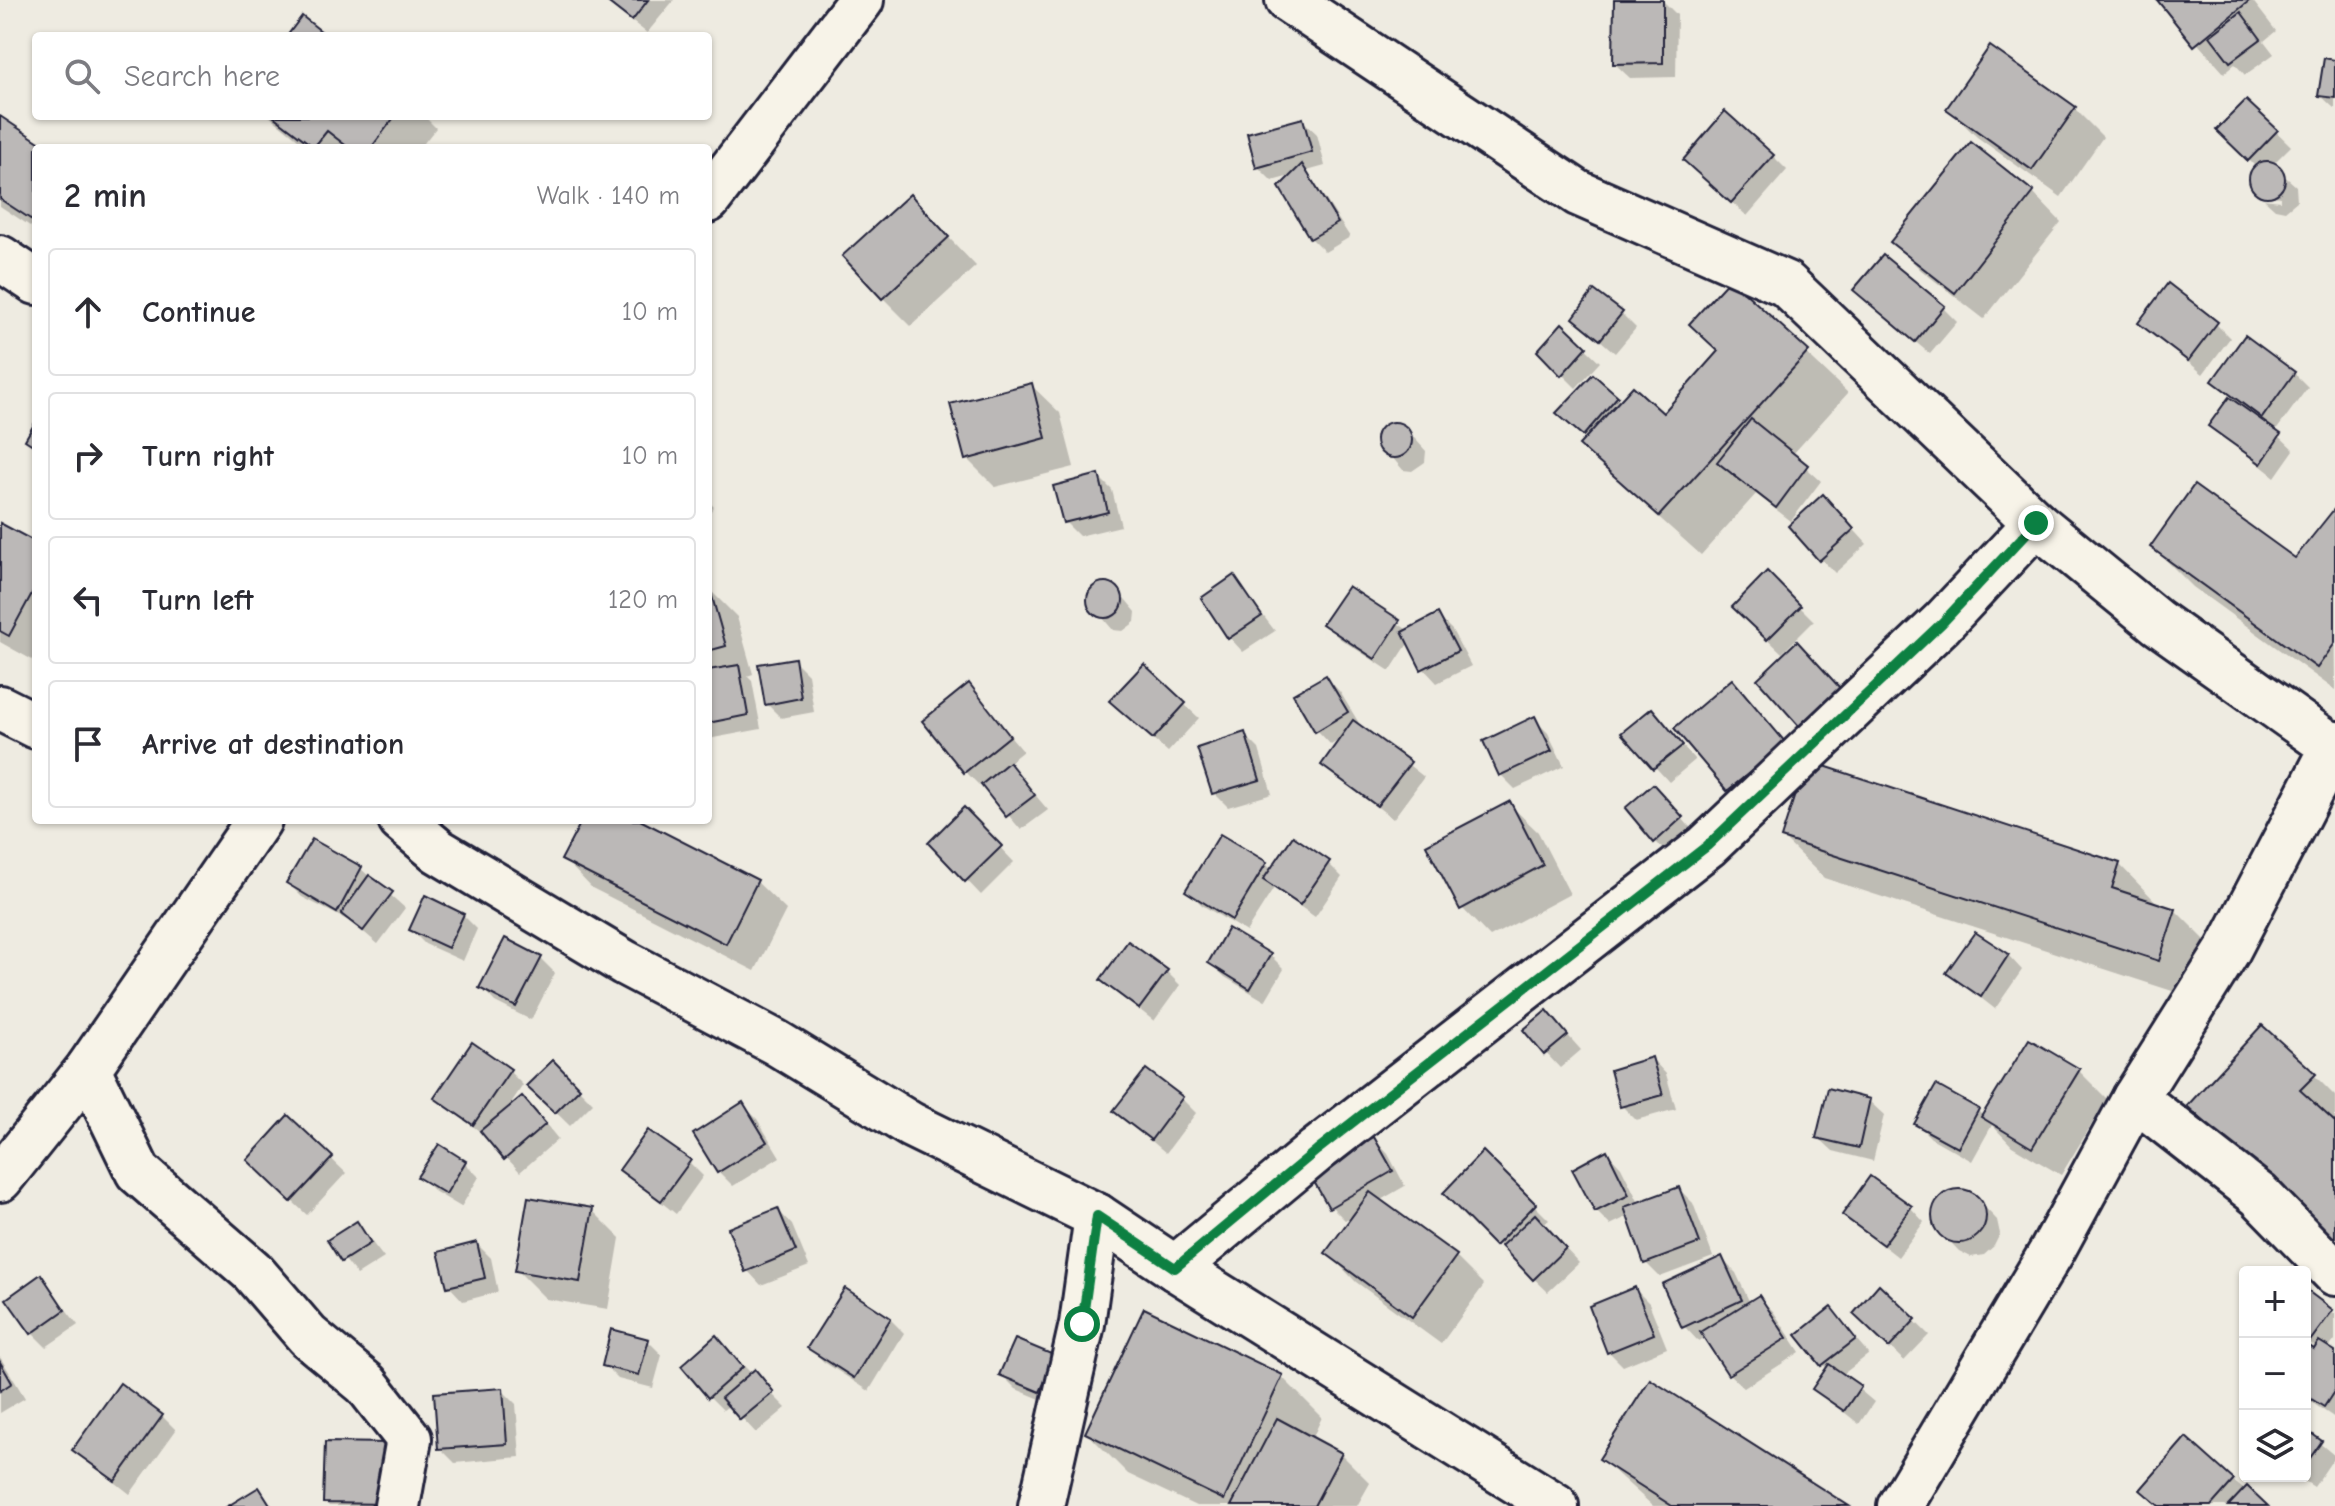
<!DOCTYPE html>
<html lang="en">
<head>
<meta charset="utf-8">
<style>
  :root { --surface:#fff; --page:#f7f7f7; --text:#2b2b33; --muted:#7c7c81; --line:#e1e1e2 }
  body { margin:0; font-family:"Comic Neue",sans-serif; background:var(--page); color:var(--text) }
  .controls { position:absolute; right:24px; bottom:24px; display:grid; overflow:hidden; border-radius:8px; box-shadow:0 2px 6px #0004 }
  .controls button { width:72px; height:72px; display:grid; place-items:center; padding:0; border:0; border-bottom:2px solid var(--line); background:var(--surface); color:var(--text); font:40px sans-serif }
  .stop { position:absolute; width:24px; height:24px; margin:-18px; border:6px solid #0b8043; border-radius:50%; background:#fff }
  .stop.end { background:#0b8043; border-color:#fff; box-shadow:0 2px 8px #0008 }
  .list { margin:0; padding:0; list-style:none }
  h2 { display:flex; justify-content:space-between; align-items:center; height:104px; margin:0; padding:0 32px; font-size:34px }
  h2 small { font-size:26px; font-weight:400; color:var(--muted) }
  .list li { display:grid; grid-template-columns:52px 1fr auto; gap:24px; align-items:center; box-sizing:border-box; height:128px; margin:0 16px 16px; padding:0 16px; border:2px solid var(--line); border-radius:8px }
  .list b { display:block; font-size:30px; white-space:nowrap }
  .list em { font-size:26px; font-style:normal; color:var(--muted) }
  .icon { flex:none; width:44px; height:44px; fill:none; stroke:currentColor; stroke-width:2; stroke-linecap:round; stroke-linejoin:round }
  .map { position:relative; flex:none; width:2335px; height:1506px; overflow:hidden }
  .search { position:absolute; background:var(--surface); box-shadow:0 2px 6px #0004; left:32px; top:32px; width:680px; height:88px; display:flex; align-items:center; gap:20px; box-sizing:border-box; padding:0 28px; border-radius:8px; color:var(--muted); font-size:30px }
  .panel { position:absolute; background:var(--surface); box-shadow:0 2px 6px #0004; left:32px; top:144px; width:680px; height:680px; border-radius:8px }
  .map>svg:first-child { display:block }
</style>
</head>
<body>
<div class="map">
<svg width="2335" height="1506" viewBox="0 0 2335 1506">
  <rect width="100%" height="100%" fill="#eeebe1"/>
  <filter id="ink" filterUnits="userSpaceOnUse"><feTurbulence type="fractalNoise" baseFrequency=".0125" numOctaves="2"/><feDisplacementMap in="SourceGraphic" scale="16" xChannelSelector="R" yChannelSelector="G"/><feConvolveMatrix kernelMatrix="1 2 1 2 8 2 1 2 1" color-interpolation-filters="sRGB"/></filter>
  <g filter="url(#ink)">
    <g fill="#0003">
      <path d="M604 0H674L647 33Z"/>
      <path d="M2159 0H2252L2276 31 2264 41 2274 54 2245 75 2235 64 2224 73Z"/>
      <path d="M1663 1 1677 15 1676 77 1630 78 1615 64Z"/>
      <path d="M1991 49 2075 109 2103 137 2061 197 1977 137 1948 109Z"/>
      <path d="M2335 62V109L2320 95Z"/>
      <path d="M2246 102 2291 146 2272 165 2296 186 2297 201 2285 211 2275 209 2264 199 2280 201V197L2260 194 2251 181 2257 168 2219 130Z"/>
      <path d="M269 116H424L436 128 420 148H309Z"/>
      <path d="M0 119 44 148H36V230L0 206Z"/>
      <path d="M1302 120 1317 134 1325 166 1307 171 1350 237 1325 252 1311 238 1294 175 1272 181 1258 167Z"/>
      <path d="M1971 144 2033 193 2061 222 1984 319 1921 270 1893 242Z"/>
      <path d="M1773 156 1787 170 1747 216 1700 174Z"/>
      <path d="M910 197 976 266 911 326 883 298Z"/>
      <path d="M1730 282 1848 393 1792 455 1821 481 1791 521 1756 494 1701 555 1623 485 1582 444 1587 439 1573 427 1593 376 1621 402 1663 416 1720 352Z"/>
      <path d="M1870 304 1943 308 1957 322 1930 354Z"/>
      <path d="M1622 314 1636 328 1615 353 1575 318Z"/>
      <path d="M2141 323 2216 324 2230 338 2203 374Z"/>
      <path d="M1562 326 1600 362 1576 388 1539 351Z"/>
      <path d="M2294 373 2308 387 2275 432 2294 450 2275 477 2211 426 2231 397 2214 381Z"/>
      <path d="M1031 385 1060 413 1074 467 995 487 967 459Z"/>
      <path d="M1395 424 1405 428 1426 451 1425 462 1412 471 1403 470 1379 442 1380 432Z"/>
      <path d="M1098 476 1112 490 1121 526 1079 536 1065 522Z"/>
      <path d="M708 501 714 507 708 514Z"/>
      <path d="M2333 509 2335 690 2193 587 2152 546 2296 561Z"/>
      <path d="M1837 511 1867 544 1835 573 1821 559Z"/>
      <path d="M0 525 36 545V662L0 642Z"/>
      <path d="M1767 574 1814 621 1782 653 1734 607Z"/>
      <path d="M1234 578 1275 631 1243 652 1229 637Z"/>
      <path d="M1105 583 1115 587 1136 612 1135 622 1123 631 1113 630 1089 602 1090 592Z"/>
      <path d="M708 588 737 617 753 674 747 676 752 681 761 729 708 739Z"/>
      <path d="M1348 589 1409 631 1438 616 1452 630 1471 666 1437 683 1423 668 1409 642 1390 671 1339 638 1325 624Z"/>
      <path d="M1811 658 1853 703 1815 739 1760 679Z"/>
      <path d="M794 660 808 674 814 712 781 718 767 704Z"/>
      <path d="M1144 667 1199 718 1168 752 1126 715Z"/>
      <path d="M1326 677 1340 692 1362 728 1424 777 1393 819 1323 764 1342 738 1331 745 1317 730Z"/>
      <path d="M1732 681 1807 765 2119 864 2160 906 2175 910 2216 951 2200 1000 1824 878 1783 838 1801 781 1757 818 1728 790Z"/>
      <path d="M968 686 1023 751 1008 763 1048 810 1021 830 982 784 980 786 966 772Z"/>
      <path d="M1652 710 1695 760 1669 782 1624 733Z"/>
      <path d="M1534 719 1548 733 1564 766 1515 789 1501 775 1485 742Z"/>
      <path d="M1245 735 1259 749 1272 794 1228 807 1214 793Z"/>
      <path d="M1667 801 1695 833 1669 855 1655 841Z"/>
      <path d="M1509 804 1538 832 1570 894 1490 937 1462 908Z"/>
      <path d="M964 810 1014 862 981 895 931 843Z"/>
      <path d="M584 820H636L757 882 786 910 755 971 592 888 564 859Z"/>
      <path d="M1328 863 1342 877 1315 917 1274 888 1246 932 1202 905 1188 891 1266 864 1272 870Z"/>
      <path d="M361 869 405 908 378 944 353 923 302 897 288 883Z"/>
      <path d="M463 915 477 929 463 961 425 944 411 930Z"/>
      <path d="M1270 955 1284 969 1265 1001 1225 977 1210 963Z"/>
      <path d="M2008 955 2022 970 1995 1009 1949 973Z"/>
      <path d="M541 959 555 973 531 1020 495 1002 481 987Z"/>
      <path d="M1166 971 1180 985 1154 1021 1102 980Z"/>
      <path d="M1547 1012 1581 1050 1560 1068 1525 1031Z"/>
      <path d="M1652 1059 1666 1074 1676 1109 1636 1120 1622 1106Z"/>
      <path d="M553 1063 593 1103 570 1126 529 1086Z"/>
      <path d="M2078 1070 2107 1099 2061 1175 2012 1146 1992 1125 1972 1161 1931 1138 1917 1124 1978 1111 1984 1117Z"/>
      <path d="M509 1071 523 1085 507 1109 536 1112 558 1139 520 1172 488 1138 437 1098Z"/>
      <path d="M2314 1075 2335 1096V1242L2230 1146Z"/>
      <path d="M1182 1099 1196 1113 1166 1153 1116 1111Z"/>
      <path d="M1869 1101 1884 1115 1873 1161 1833 1151 1818 1137Z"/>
      <path d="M743 1105 757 1119 780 1157 733 1186 719 1172Z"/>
      <path d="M289 1118 346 1173 307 1215 263 1174Z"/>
      <path d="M1374 1139 1388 1154 1405 1186 1379 1201 1456 1257 1484 1285 1441 1344 1356 1282 1328 1253 1356 1214 1345 1220 1331 1206Z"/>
      <path d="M1607 1152 1621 1167 1639 1203 1679 1189 1693 1203 1713 1257 1660 1277 1646 1263 1629 1216 1610 1225 1596 1211Z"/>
      <path d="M1483 1154 1549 1220 1543 1225 1579 1263 1548 1292 1445 1193Z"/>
      <path d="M689 1162 703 1176 676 1214 621 1170Z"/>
      <path d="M465 1163 479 1177 461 1207 434 1191 420 1177Z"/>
      <path d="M1961 1190 1973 1195 1997 1220 2000 1234 1994 1246 1984 1255 1971 1257 1959 1251 1935 1226 1934 1213 1939 1201 1948 1193Z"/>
      <path d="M1910 1207 1924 1222 1898 1257 1844 1215Z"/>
      <path d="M592 1210 620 1238 608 1309 546 1299 517 1270Z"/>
      <path d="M778 1210 792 1225 809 1266 761 1285 747 1270Z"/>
      <path d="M357 1223 384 1258 357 1275 330 1241Z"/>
      <path d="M477 1244 491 1258 498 1292 463 1301 449 1286Z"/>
      <path d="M1722 1259 1736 1273 1750 1303 1758 1297 1773 1311 1800 1352 1744 1388 1729 1374 1705 1337 1698 1341 1684 1326Z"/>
      <path d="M41 1277 78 1325 46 1347 32 1333Z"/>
      <path d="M1880 1287 1929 1335 1904 1361 1856 1314Z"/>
      <path d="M1635 1289 1649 1303 1667 1348 1623 1366 1609 1352Z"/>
      <path d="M2305 1292 2335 1314V1340L2328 1349 2335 1353V1418L2305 1398V1345L2314 1351 2317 1348 2305 1339Z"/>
      <path d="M1831 1310 1869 1354 1842 1375 1874 1402 1859 1424 1814 1388 1828 1370 1799 1336Z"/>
      <path d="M890 1319 904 1333 869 1391 824 1362 810 1348Z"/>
      <path d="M716 1338 786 1408 756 1433 730 1405 723 1410 709 1396Z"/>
      <path d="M648 1341 662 1355 653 1388 618 1379 604 1365Z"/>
      <path d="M0 1357 25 1398 0 1413Z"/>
      <path d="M1055 1357V1405L1016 1389 1002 1375Z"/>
      <path d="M1282 1377 1322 1417 1312 1439 1341 1454 1370 1483 1357 1506H1196L1128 1474 1087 1433Z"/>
      <path d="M502 1390 516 1404 520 1457 455 1463 440 1448Z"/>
      <path d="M162 1416 176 1430 130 1494 74 1450Z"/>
      <path d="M2305 1431 2335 1456 2314 1487 2297 1476H2305Z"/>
      <path d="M327 1444 400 1506H329L325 1502Z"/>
      <path d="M1601 1459 1845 1506H1653Z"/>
      <path d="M2233 1481 2265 1506H2160Z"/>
    </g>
    <g fill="#bbb8b7" stroke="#22223b" stroke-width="2">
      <path d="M605 0H648L632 21Z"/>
      <path d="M1614 0H1663V63L1613 64Z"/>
      <path d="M2157 0H2248L2249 1 2194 46Z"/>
      <path d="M2241 12 2261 39 2230 62 2210 36Z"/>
      <path d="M302 16 327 36H287Z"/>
      <path d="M1990 46 2076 107 2032 170 1946 109Z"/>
      <path d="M2324 58 2335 60V98L2318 96Z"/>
      <path d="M2246 100 2278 130 2248 161 2216 130Z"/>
      <path d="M1725 111 1774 155 1731 203 1683 160Z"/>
      <path d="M0 116 48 148H36V215L32 220 0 199Z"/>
      <path d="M273 116H395L371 148H349L327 131 314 147Z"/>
      <path d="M1303 118 1312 152 1256 168 1247 133Z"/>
      <path d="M1971 142 2034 192 1955 293 1890 242Z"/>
      <circle cx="2267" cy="179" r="18"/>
      <path d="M1302 164 1338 223 1310 239 1279 187Z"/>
      <path d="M910 194 949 237 882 299 842 256Z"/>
      <path d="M1883 255 1945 306 1915 342 1853 290Z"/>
      <path d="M1730 279 1809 351 1659 516 1579 445 1633 386 1663 413 1718 351 1689 324Z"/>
      <path d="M2168 283 2218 322 2188 361 2138 323Z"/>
      <path d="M1594 290 1623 312 1600 340 1573 318Z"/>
      <path d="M1562 323 1587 347 1561 376 1537 351Z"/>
      <path d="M2245 335 2295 372 2262 418 2212 381Z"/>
      <path d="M1593 374 1618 396 1583 436 1556 413Z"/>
      <path d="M1032 383 1046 438 965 460 950 404Z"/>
      <path d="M2229 397 2281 434 2261 464 2208 426Z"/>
      <path d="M1751 419 1808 465 1776 508 1717 462Z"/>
      <path d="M36 421V447L25 440Z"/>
      <circle cx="1394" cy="440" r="18"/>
      <path d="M1099 474 1108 512 1063 523 1053 486Z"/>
      <path d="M2194 485 2295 558 2335 508V643L2317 668 2150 547Z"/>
      <path d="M1823 494 1854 529 1819 561 1788 526Z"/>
      <path d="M0 523 36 542V586L9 636 0 631Z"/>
      <path d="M1767 571 1801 606 1767 640 1732 607Z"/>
      <path d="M1234 575 1262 616 1228 639 1201 598Z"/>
      <circle cx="1105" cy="600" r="18"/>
      <path d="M709 586 726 646 708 651V586Z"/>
      <path d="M1348 586 1400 620 1375 659 1322 624Z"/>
      <path d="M1438 613 1458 651 1421 670 1402 632Z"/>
      <path d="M1797 641 1840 688 1799 726 1757 679Z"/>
      <path d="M795 658 801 698 765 705 758 664Z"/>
      <path d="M1144 664 1186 703 1153 739 1109 701Z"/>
      <path d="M739 665 748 715 708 723V670Z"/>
      <path d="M1326 675 1348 712 1315 732 1293 694Z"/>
      <path d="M1732 679 1786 743 1727 791 1674 728Z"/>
      <path d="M969 683 1010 736 964 773 922 721Z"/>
      <path d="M1652 708 1683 745 1653 769 1621 733Z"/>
      <path d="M1535 716 1552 751 1499 776 1483 741Z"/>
      <path d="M1353 720 1411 762 1377 806 1321 765Z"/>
      <path d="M1245 732 1260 780 1212 794 1197 748Z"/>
      <path d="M1806 760 2120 863 2112 888 2176 909 2159 961 1781 838Z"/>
      <path d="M1009 762 1035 795 1006 817 981 785Z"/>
      <path d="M1653 784 1683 817 1654 843 1625 808Z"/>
      <path d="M1510 801 1543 865 1460 910 1426 845Z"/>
      <path d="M964 807 1002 846 965 882 928 843Z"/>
      <path d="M582 820H640L758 880 726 944 561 860Z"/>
      <path d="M1220 834 1267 862 1232 920 1185 891Z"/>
      <path d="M1293 836 1330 861 1300 905 1263 880Z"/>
      <path d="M312 839 362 867 337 913 286 883Z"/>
      <path d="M369 875 393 892 363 931 341 914Z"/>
      <path d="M425 895 464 914 448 948 409 930Z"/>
      <path d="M1228 928 1271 954 1250 989 1208 963Z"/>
      <path d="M1975 932 2009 954 1981 997 1946 973Z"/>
      <path d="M505 938 542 957 516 1007 479 988Z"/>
      <path d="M1128 941 1168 970 1139 1009 1100 980Z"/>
      <path d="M1547 1010 1568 1035 1544 1055 1523 1030Z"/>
      <path d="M2262 1025 2316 1074 2300 1090 2335 1122V1241L2187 1106Z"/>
      <path d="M2029 1039 2080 1069 2032 1148 1981 1117Z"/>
      <path d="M472 1042 511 1069 473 1125 434 1098Z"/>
      <path d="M1652 1057 1663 1095 1620 1107 1610 1070Z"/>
      <path d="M553 1060 580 1088 555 1113 526 1086Z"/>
      <path d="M1146 1069 1183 1097 1151 1140 1113 1111Z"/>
      <path d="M1936 1085 1979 1109 1958 1148 1914 1124Z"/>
      <path d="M1828 1088 1870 1099 1859 1148 1816 1138Z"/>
      <path d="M522 1096 546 1124 504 1160 480 1131Z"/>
      <path d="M743 1102 767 1142 717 1173 693 1134Z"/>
      <path d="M288 1115 333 1157 291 1202 247 1160Z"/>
      <path d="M648 1130 691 1160 661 1201 619 1170Z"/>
      <path d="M1374 1137 1393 1171 1329 1208 1309 1173Z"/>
      <path d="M439 1144 466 1161 446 1194 417 1177Z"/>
      <path d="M1607 1150 1629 1195 1595 1212 1572 1169Z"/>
      <path d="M1483 1151 1536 1204 1495 1246 1443 1193Z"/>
      <path d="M1870 1176 1912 1206 1883 1245 1842 1215Z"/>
      <path d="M1679 1187 1700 1243 1644 1264 1624 1207Z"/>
      <circle cx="1959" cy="1216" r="27"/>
      <path d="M1370 1192 1457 1255 1412 1317 1325 1253Z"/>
      <path d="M528 1197 593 1208 580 1282 515 1271Z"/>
      <path d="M778 1208 796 1251 745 1272 728 1228Z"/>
      <path d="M1535 1214 1566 1248 1533 1280 1501 1246Z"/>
      <path d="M357 1221 371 1243 341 1262 327 1240Z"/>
      <path d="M477 1242 485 1278 447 1287 438 1252Z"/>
      <path d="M1722 1256 1742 1300 1682 1328 1662 1284Z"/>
      <path d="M41 1274 65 1310 31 1334 6 1299Z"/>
      <path d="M1879 1284 1916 1319 1889 1348 1853 1314Z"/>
      <path d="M1635 1287 1654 1334 1607 1353 1589 1306Z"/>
      <path d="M845 1288 891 1318 854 1378 807 1348Z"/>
      <path d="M2305 1289 2333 1310 2310 1341 2305 1337Z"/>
      <path d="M1759 1295 1787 1338 1728 1375 1700 1332Z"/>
      <path d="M1831 1307 1856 1339 1821 1366 1796 1335Z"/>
      <path d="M1144 1308 1283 1375 1224 1500 1085 1433Z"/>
      <path d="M611 1329 649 1339 639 1375 602 1366Z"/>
      <path d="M716 1335 743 1367 708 1398 681 1366Z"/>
      <path d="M1015 1339 1056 1356 1040 1392 999 1375Z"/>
      <path d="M2319 1341 2335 1351V1390L2324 1407 2305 1395V1343L2314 1349Z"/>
      <path d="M0 1362 12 1383 0 1391Z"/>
      <path d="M1829 1364 1861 1386 1844 1411 1812 1389Z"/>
      <path d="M755 1369 774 1392 740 1420 721 1398Z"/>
      <path d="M1650 1379 1849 1506H1672L1599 1459Z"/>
      <path d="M120 1383 163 1415 115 1481 72 1450Z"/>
      <path d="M503 1388 507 1444 438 1449 434 1393Z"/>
      <path d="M1277 1418 1342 1453 1314 1506H1231Z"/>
      <path d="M2305 1429 2322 1441 2305 1465Z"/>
      <path d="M2186 1437 2234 1480 2211 1506H2159L2140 1490Z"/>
      <path d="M325 1442 388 1443 387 1504 323 1503Z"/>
      <path d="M2247 1486 2268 1506H2228Z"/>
      <path d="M259 1487 271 1506H228Z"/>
    </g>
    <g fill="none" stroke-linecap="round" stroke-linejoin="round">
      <defs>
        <g id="street">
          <path d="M1288 0 1578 193 1786 284 2036 523 2157 622 2333 747"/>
          <path d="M0 258 36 282"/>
          <path d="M0 708 36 726"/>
          <path d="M401 820 438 851 625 963 775 1042 911 1125 1097 1216 1175 1268 1556 1506"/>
          <path d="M88 1069 138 1172 252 1271 308 1336 366 1384 409 1439 397 1506"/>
          <path d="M2135 1098 2259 1195 2335 1273"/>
          <path d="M1175 1268 1317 1150 1707 846 1942 623 2036 523"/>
          <path d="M1041 1506 1082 1324 1097 1216"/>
          <path d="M1900 1506 2052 1251 2135 1098 2228 950 2335 744"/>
        </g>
        <g id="secondary">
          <path d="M708 200 861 0"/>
          <path d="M0 1179 88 1069 259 820"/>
        </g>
      </defs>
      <use href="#street" stroke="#22223b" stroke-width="50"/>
      <use href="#secondary" stroke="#22223b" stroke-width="50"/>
      <use href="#street" stroke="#f7f3e8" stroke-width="44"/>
      <use href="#secondary" stroke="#f7f3e8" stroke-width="44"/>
    </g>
  </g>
  <g fill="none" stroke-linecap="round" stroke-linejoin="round" filter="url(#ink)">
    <path stroke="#0b8043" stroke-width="10" d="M1082 1324 1097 1216 1175 1268 1317 1150 1707 846 1942 623 2036 523"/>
  </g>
</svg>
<div class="controls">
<button>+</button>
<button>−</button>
<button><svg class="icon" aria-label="layers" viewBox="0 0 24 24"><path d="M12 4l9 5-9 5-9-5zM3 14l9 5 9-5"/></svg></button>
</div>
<div class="stop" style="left:1082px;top:1324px"></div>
<div class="stop end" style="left:2036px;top:523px"></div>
<div class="search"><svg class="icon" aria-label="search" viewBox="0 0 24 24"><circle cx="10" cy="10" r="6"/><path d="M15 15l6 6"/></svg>Search here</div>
<section class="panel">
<h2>2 min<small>Walk · 140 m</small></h2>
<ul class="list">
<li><svg class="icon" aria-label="ahead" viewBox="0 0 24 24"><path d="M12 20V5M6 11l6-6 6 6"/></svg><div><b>Continue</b></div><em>10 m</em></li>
<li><svg class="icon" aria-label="right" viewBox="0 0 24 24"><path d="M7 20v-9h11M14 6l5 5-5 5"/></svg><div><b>Turn right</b></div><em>10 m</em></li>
<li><svg class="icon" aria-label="left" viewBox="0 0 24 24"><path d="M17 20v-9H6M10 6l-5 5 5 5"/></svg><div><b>Turn left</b></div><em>120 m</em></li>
<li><svg class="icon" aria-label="arrive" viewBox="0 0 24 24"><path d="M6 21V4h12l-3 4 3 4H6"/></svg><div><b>Arrive at destination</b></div></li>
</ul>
</section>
</div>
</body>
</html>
